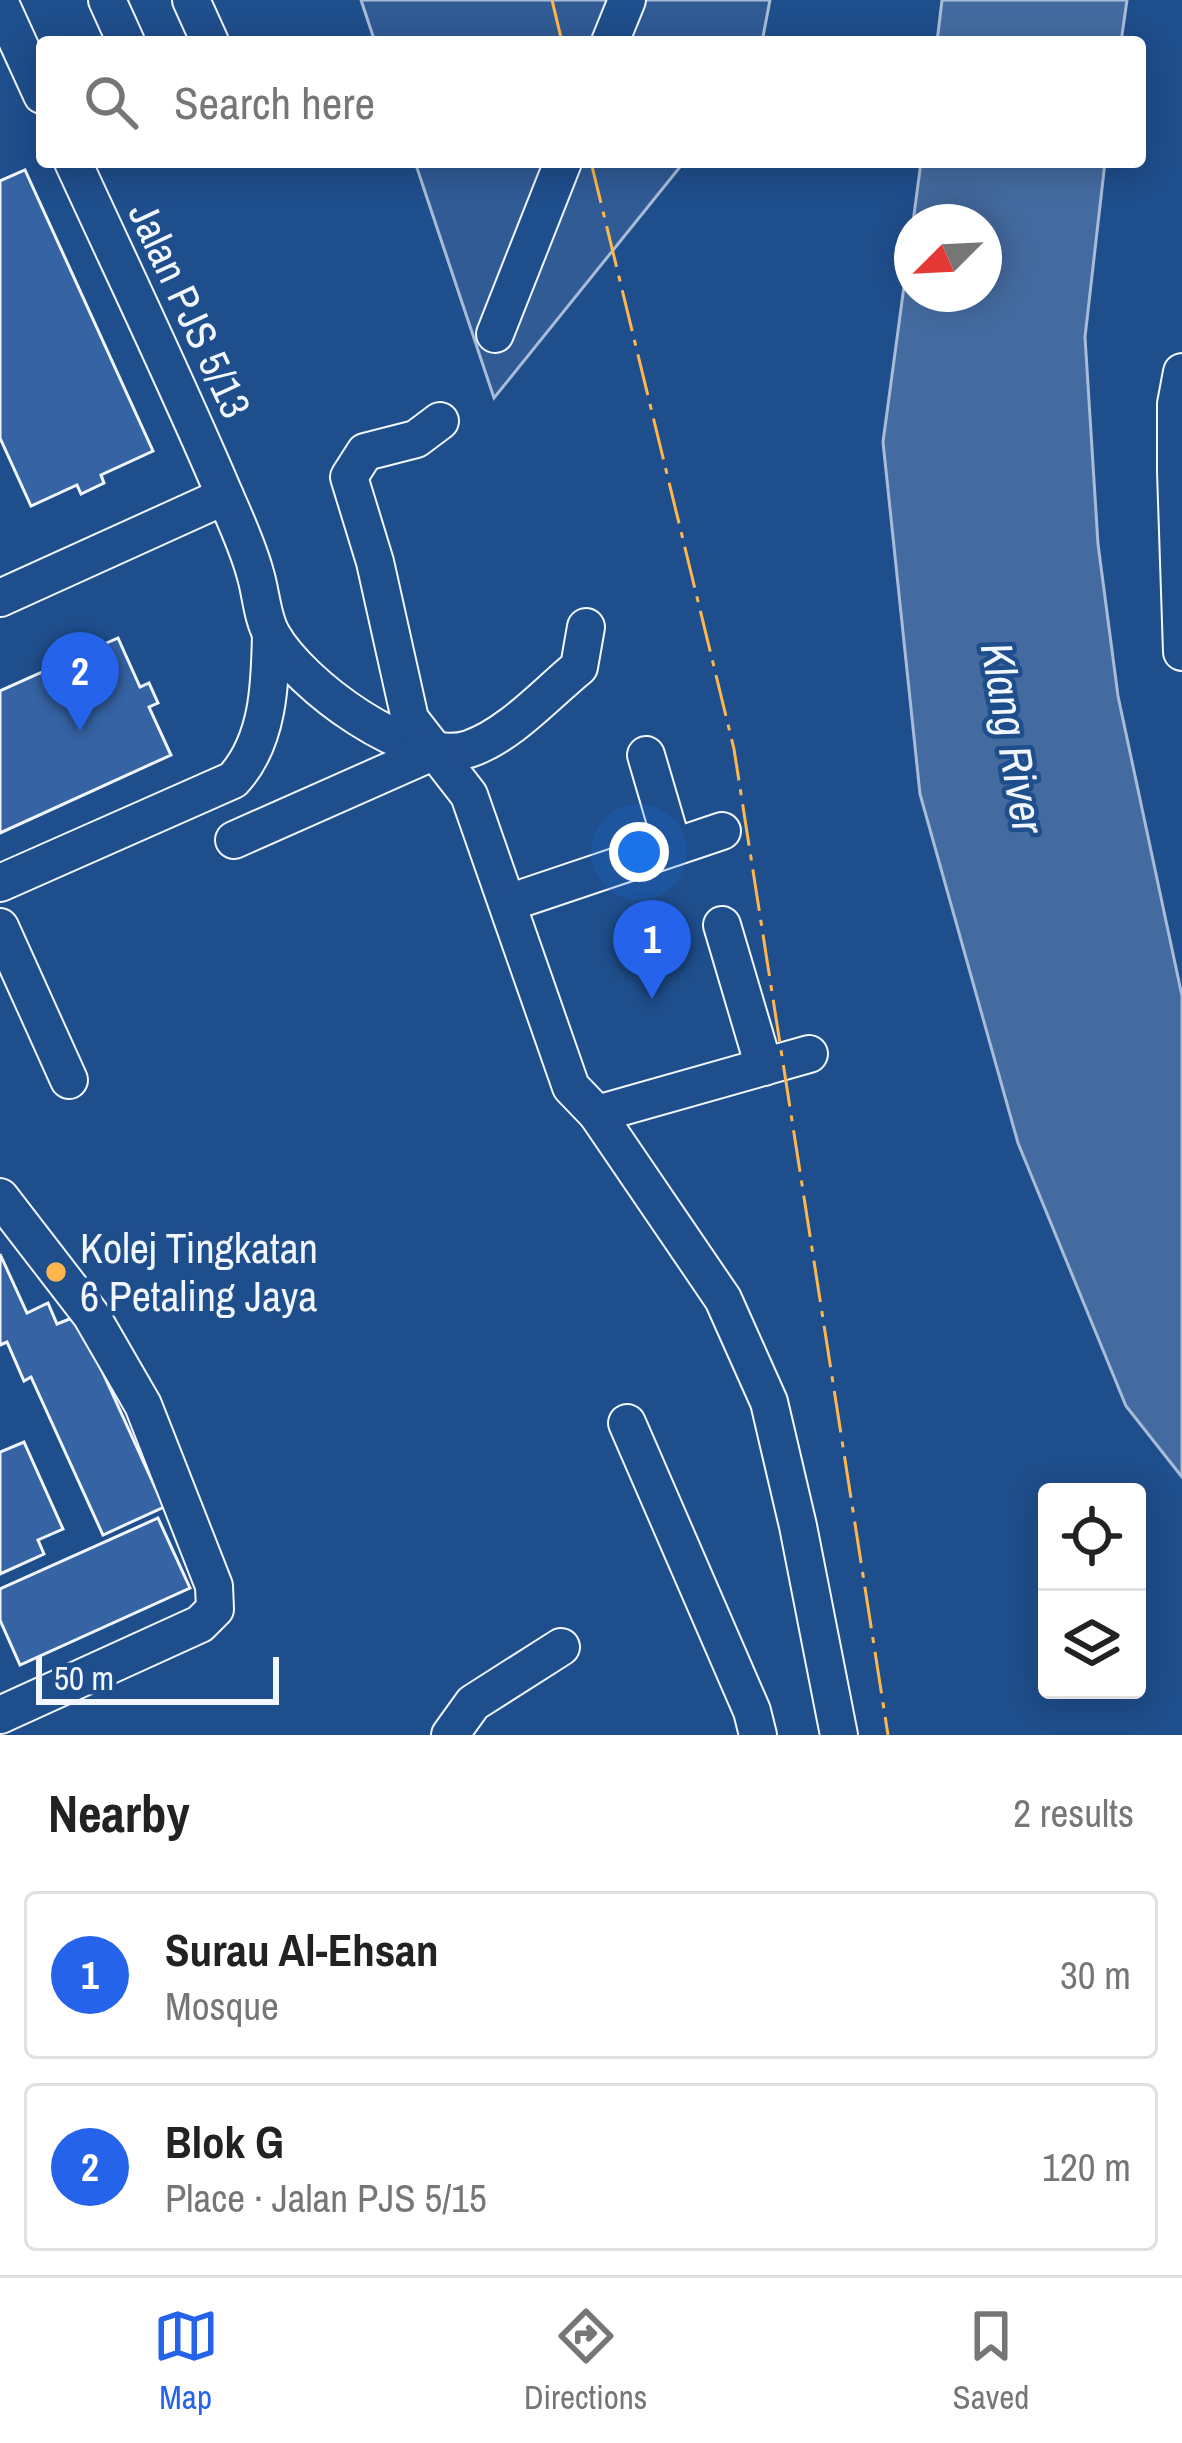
<!DOCTYPE html>
<html lang="en">
<head>
<meta charset="utf-8">
<style>
  :root { --surface:#fff; --page:#f2f2f2; --text:#222; --muted:#767676; --line:#e0e0e0; --accent:#2563eb }
  body { margin:0; font-family:"Archivo Narrow",sans-serif; background:var(--page); color:var(--text) }
  .controls { position:absolute; right:36px; bottom:36px; display:grid; overflow:hidden; border-radius:12px; box-shadow:0 6px 30px #0003 }
  .controls button { width:108px; height:108px; display:grid; place-items:center; padding:0; border:0; border-bottom:3px solid var(--line); background:var(--surface); color:var(--text); font:60px sans-serif }
  .compass { position:absolute; left:894px; top:204px; width:108px; height:108px; border-radius:50%; background:var(--surface); box-shadow:0 6px 30px #0003; rotate:246deg }
  .scale { position:absolute; left:36px; bottom:30px; width:243px; box-sizing:border-box; padding-left:12px; border:6px solid #f2f6ff; border-top:0; font-size:33px; line-height:42px; white-space:nowrap; color:#f2f6ff; -webkit-text-stroke:9px #1f4e8c; paint-order:stroke }
  .you { position:absolute; left:639px; top:852px; width:42px; height:42px; margin:-30px; border:9px solid #fff; border-radius:50%; background:#1a73e8; box-shadow:0 0 0 18px #1a73e833 }
  .badge { display:grid; place-items:center; width:78px; height:78px; border-radius:50%; background:var(--accent); color:#fff; font-size:39px; font-weight:700 }
  .pin { position:absolute; translate:-50% -99px; filter:drop-shadow(0 3px 6px #0008) }
  .pin::after { content:''; position:absolute; top:63px; width:42px; height:36px; background:inherit; clip-path:polygon(0 0,100% 0,50% 100%) }
  .list { margin:0; padding:0; list-style:none }
  h2 { display:flex; justify-content:space-between; align-items:center; height:156px; margin:0; padding:0 48px; font-size:51px }
  h2 small { font-size:39px; font-weight:400; color:var(--muted) }
  .list li { display:grid; grid-template-columns:78px 1fr auto; gap:36px; align-items:center; box-sizing:border-box; height:168px; margin:0 24px 24px; padding:0 24px; border:3px solid var(--line); border-radius:12px }
  .list b { display:block; font-size:45px; white-space:nowrap }
  .list p { margin:0; font-size:39px; white-space:nowrap; color:var(--muted) }
  .list em { font-size:39px; font-style:normal; color:var(--muted) }
  .icon { flex:none; width:66px; height:66px; fill:none; stroke:currentColor; stroke-width:2; stroke-linecap:round; stroke-linejoin:round }
  .map { position:relative; flex:none; width:1182px; height:1735px; overflow:hidden }
  .search { position:absolute; background:var(--surface); box-shadow:0 6px 30px #0003; left:36px; right:36px; top:36px; height:132px; display:flex; align-items:center; gap:30px; box-sizing:border-box; padding:0 42px; border-radius:12px; color:var(--muted); font-size:45px }
  .sheet { height:540px; background:var(--surface) }
  nav { display:flex; justify-content:space-around; align-items:center; box-sizing:border-box; height:168px; border-top:3px solid var(--line); background:var(--surface); font-size:33px; color:var(--muted) }
  nav a { display:grid; justify-items:center; gap:6px }
  nav .on { color:var(--accent) }
  .map>svg:first-child { display:block }
</style>
</head>
<body>
<div class="map">
<svg width="1182" height="1735" viewBox="0 0 1182 1735">
  <rect width="100%" height="100%" fill="#1f4e8c"/>
  <g fill="#305b95" stroke="#a8bbd7" stroke-width="3">
    <path d="M361 0H770L762 42H375Z"/>
    <path d="M415 162H684L494 398Z"/>
  </g>
  <g fill="#446ba0" stroke="#a8bbd7" stroke-width="3">
    <path d="M942 0H1127L1121 42H937Z"/>
    <path d="M921 162H1105L1085 337 1098 544 1118 696 1182 996V1477L1126 1406 1018 1143 920 794 883 442 912 227V294H984V222H913Z"/>
  </g>
  <g fill="#3563a3" stroke="#f2f6ff" stroke-width="3">
    <path d="M25 170 153 451 101 475 104 483 81 494 77 485 31 506 0 438V181Z"/>
    <path d="M118 638 140 687 149 683 158 703 149 707 171 755 0 833V691Z"/>
    <path d="M0 1254 27 1313 48 1303 57 1324 77 1316 164 1507 103 1535 31 1377 24 1381 7 1342 0 1345Z"/>
    <path d="M24 1442 63 1529 38 1540 44 1554 0 1574V1452Z"/>
    <path d="M158 1518 190 1588 20 1665 0 1620V1589Z"/>
  </g>
  <g fill="none" stroke-linecap="round" stroke-linejoin="round">
    <defs>
      <g id="minor">
        <path d="M107 0 126 42"/>
        <path d="M191 0 210 42"/>
        <path d="M0 3 42 95"/>
        <path d="M610 42 627 0"/>
        <path d="M73 162C124 273 177 383 225 496 236 521 248 547 255 573 261 592 262 618 272 635 299 684 411 768 469 749 510 735 546 694 579 667L586 627"/>
        <path d="M495 334 563 162"/>
        <path d="M1182 372 1176 404V471L1182 652"/>
        <path d="M440 421 416 439 365 452 349 477 375 562 410 719 469 795 571 1087 597 1114 723 1299 769 1402 798 1526 839 1735"/>
        <path d="M0 598 225 496"/>
        <path d="M646 755 673 847"/>
        <path d="M234 840 437 750"/>
        <path d="M0 883 233 780C269 741 270 684 271 634"/>
        <path d="M508 903 722 831"/>
        <path d="M722 925 764 1067"/>
        <path d="M0 927 69 1080"/>
        <path d="M597 1114 809 1054"/>
        <path d="M0 1197 91 1315 143 1405 214 1586 215 1609 200 1624 0 1715"/>
        <path d="M627 1423 752 1711 758 1735"/>
        <path d="M450 1735 473 1703 561 1647"/>
      </g>
    </defs>
    <use href="#minor" stroke="#f2f6ff" stroke-width="40"/>
    <use href="#minor" stroke="#1f4e8c" stroke-width="36"/>
    <g stroke="#ffb74d" stroke-width="3" stroke-dasharray="42 9 6 9" stroke-linecap="butt">
      <path d="M552 0 562 42"/>
      <path d="M591 162 734 749 888 1735"/>
    </g>
  </g>
  <circle fill="#ffb74d" stroke="#1f4e8c" stroke-width="4.5" cx="56" cy="1272" r="12"/>
  <g text-anchor="middle" stroke-width="9" stroke-linejoin="round" paint-order="stroke">
    <g font-size="42" fill="#f2f6ff" stroke="#1f4e8c">
      <text transform="translate(190 310) rotate(65)" y="15">Jalan PJS 5/13</text>
    </g>
    <g font-size="42" fill="#f2f6ff" stroke="#1f4e8c" text-anchor="start">
      <text x="80" y="1263">Kolej Tingkatan<tspan x="80" dy="48">6 Petaling Jaya</tspan></text>
    </g>
    <g font-size="45" font-style="italic" fill="#f2f6ff" stroke="#1f4e8c">
      <text transform="translate(1013 738) rotate(80)" y="16">Klang River</text>
    </g>
  </g>
</svg>
<div class="controls">
<button><svg class="icon" aria-label="locate" viewBox="0 0 24 24"><circle cx="12" cy="12" r="6"/><path d="M12 2v4M12 18v4M2 12h4M18 12h4"/></svg></button>
<button><svg class="icon" aria-label="layers" viewBox="0 0 24 24"><path d="M12 4l9 5-9 5-9-5zM3 14l9 5 9-5"/></svg></button>
</div>
<svg class="compass" viewBox="-18 -18 36 36"><path d="M0-13l5 13h-10z" fill="#e53935"/><path d="M0 13l5-13h-10z" fill="#767676"/></svg>
<div class="scale">50 m</div>
<div class="you"></div>
<div class="pin badge" style="left:652px;top:999px">1</div>
<div class="pin badge" style="left:80px;top:731px">2</div>
<div class="search"><svg class="icon" aria-label="search" viewBox="0 0 24 24"><circle cx="10" cy="10" r="6"/><path d="M15 15l6 6"/></svg>Search here</div>
</div>
<section class="sheet">
<h2>Nearby<small>2 results</small></h2>
<ul class="list">
<li><span class="badge">1</span><div><b>Surau Al-Ehsan</b><p>Mosque</p></div><em>30 m</em></li>
<li><span class="badge">2</span><div><b>Blok G</b><p>Place · Jalan PJS 5/15</p></div><em>120 m</em></li>
</ul>
</section>
<nav>
<a class="on"><svg class="icon" aria-label="map" viewBox="0 0 24 24"><path d="M3 6l6-2 6 2 6-2v14l-6 2-6-2-6 2zM9 4v14M15 6v14"/></svg>Map</a>
<a><svg class="icon" aria-label="directions" viewBox="0 0 24 24"><path d="M12 3l9 9-9 9-9-9zM9 14v-3h6M13 9l2 2-2 2"/></svg>Directions</a>
<a><svg class="icon" aria-label="saved" viewBox="0 0 24 24"><path d="M7 4h10v16l-5-4-5 4z"/></svg>Saved</a>
</nav>
</body>
</html>
